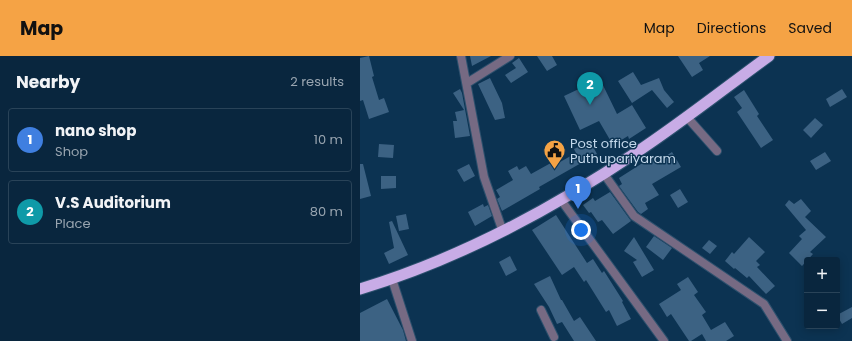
<!DOCTYPE html>
<html lang="en">
<head>
<meta charset="utf-8">
<style>
  body { margin:0; font-family:Poppins,sans-serif; background:#173249; color:#f1f3f6 }
  .controls { position:absolute; right:12px; bottom:12px; display:grid; overflow:hidden; border-radius:4px; box-shadow:0 2px 10px #0003 }
  .controls button { width:36px; height:36px; display:grid; place-items:center; padding:0; border:0; border-bottom:1px solid #294358; background:#09263e; color:#f1f3f6; font:20px sans-serif }
  .you { position:absolute; left:221px; top:174px; width:14px; height:14px; margin:-10px; border:3px solid #fff; border-radius:50%; background:#1a73e8; box-shadow:0 0 0 6px #1a73e833 }
  .badge { display:grid; place-items:center; width:26px; height:26px; border-radius:50%; background:#f5a345; color:#fff; font-size:13px; font-weight:700 }
  .pin { position:absolute; translate:-50% -33px; filter:drop-shadow(0 1px 2px #0008) }
  .pin::after { content:''; position:absolute; top:21px; width:14px; height:12px; background:inherit; clip-path:polygon(0 0,100% 0,50% 100%) }
  .list { margin:0; padding:0; list-style:none }
  h2 { display:flex; justify-content:space-between; align-items:center; height:52px; margin:0; padding:0 16px; font-size:17px }
  h2 small { font-size:13px; font-weight:400; color:#99a5b0 }
  .list li { display:grid; grid-template-columns:26px 1fr auto; gap:12px; align-items:center; box-sizing:border-box; height:64px; margin:0 8px 8px; padding:0 8px; border:1px solid #294358; border-radius:4px }
  .list b { display:block; font-size:15px; white-space:nowrap }
  .list p { margin:0; font-size:13px; white-space:nowrap; color:#99a5b0 }
  .list em { font-size:13px; font-style:normal; color:#99a5b0 }
  .map { position:relative; flex:none; width:492px; height:285px; overflow:hidden }
  header { display:flex; align-items:center; gap:24px; box-sizing:border-box; height:56px; padding:0 20px; background:#f5a345; color:#111 }
  header strong { font-size:19px }
  nav { display:flex; gap:22px; margin-inline-start:auto; font-size:14px }
  main { display:flex }
  aside { flex:1; background:#09263e }
  .map>svg:first-child { display:block }
  .building { fill:#3c6283 }
  .lines { fill:none; stroke-linecap:round; stroke-linejoin:round }
  .minor-casing { stroke:#2d516e; stroke-width:10 }
  .tertiary-casing { stroke:#2d516e; stroke-width:10 }
  .trunk-casing { stroke:#2d516e; stroke-width:13 }
  .minor { stroke:#766a83; stroke-width:8 }
  .tertiary { stroke:#766a83; stroke-width:8 }
  .trunk { stroke:#c8ace6; stroke-width:11 }
  .labels { text-anchor:middle; dominant-baseline:central; stroke-width:3; stroke-linejoin:round; paint-order:stroke }
  .poi-label { font-size:13px; fill:#c3d8eb; stroke:#0c3352; text-anchor:start }
</style>
</head>
<body>
<header>
<strong>Map</strong>
<nav><a>Map</a><a>Directions</a><a>Saved</a></nav>
</header>
<main>
<aside>
<h2>Nearby<small>2 results</small></h2>
<ul class="list">
<li><span class="badge" style="background:#3f7fe0">1</span><div><b>nano shop</b><p>Shop</p></div><em>10 m</em></li>
<li><span class="badge" style="background:#0f9aa8">2</span><div><b>V.S Auditorium</b><p>Place</p></div><em>80 m</em></li>
</ul>
</aside>
<div class="map">
<svg width="492" height="285" viewBox="0 0 492 285">
  <rect width="100%" height="100%" fill="#0c3352"/>
  <path class="building" d="M 9,0 L 14,20 L 12,21 L 19,44 L 24,42 L 29,56 L 9,63 L 3,44 L 0,45 L 0,2 Z
    M 110,0 L 131,0 L 112,10 Z
    M 177,0 L 192,0 L 197,9 L 187,15 Z
    M 318,0 L 350,0 L 339,7 L 343,14 L 332,21 Z
    M 159,2 L 168,16 L 151,27 L 145,19 L 156,12 L 152,7 Z
    M 273,16 L 281,29 L 299,22 L 304,34 L 314,46 L 307,52 L 292,34 L 272,47 L 258,25 Z
    M 130,22 L 142,47 L 145,62 L 135,64 L 118,28 Z
    M 240,23 L 257,58 L 272,49 L 286,72 L 269,83 L 268,80 L 253,89 L 239,65 L 220,74 L 204,40 Z
    M 100,33 L 102,37 L 110,80 L 95,82 L 93,65 L 97,65 L 95,56 L 104,54 L 93,37 Z
    M 482,33 L 487,41 L 470,51 L 466,43 Z
    M 384,34 L 399,58 L 397,60 L 413,84 L 401,92 L 377,56 L 382,52 L 374,41 Z
    M 455,62 L 463,69 L 451,82 L 443,74 Z
    M 230,85 L 237,98 L 179,131 L 180,133 L 142,155 L 137,143 L 140,141 L 136,134 L 153,124 L 148,115 L 157,110 L 159,114 L 166,110 L 171,118 L 198,103 L 200,106 L 216,97 L 214,93 Z
    M 19,88 L 34,89 L 33,102 L 18,101 Z
    M 312,96 L 321,111 L 292,128 L 299,139 L 285,147 L 288,153 L 281,158 L 278,156 L 259,130 L 262,128 L 259,122 L 292,101 L 295,107 Z
    M 465,96 L 471,105 L 456,114 L 450,105 Z
    M 0,108 L 3,108 L 11,140 L 0,143 Z
    M 109,108 L 115,120 L 104,126 L 97,114 Z
    M 21,120 L 36,120 L 36,132 L 21,133 Z
    M 320,133 L 328,146 L 318,152 L 310,139 Z
    M 250,136 L 271,165 L 253,178 L 242,164 L 238,166 L 231,156 L 229,157 L 223,149 L 233,142 L 235,145 Z
    M 441,143 L 451,155 L 445,161 L 466,181 L 450,196 L 453,198 L 442,210 L 429,197 L 442,183 L 439,180 L 446,174 L 425,149 L 429,144 L 434,148 Z
    M 123,148 L 124,151 L 128,149 L 132,160 L 115,170 L 108,156 Z
    M 46,158 L 49,173 L 39,175 L 36,160 Z
    M 196,159 L 227,207 L 233,203 L 242,217 L 244,215 L 263,245 L 262,246 L 271,263 L 257,270 L 249,254 L 246,256 L 226,224 L 224,226 L 214,211 L 202,219 L 172,174 Z
    M 32,165 L 48,199 L 29,208 L 24,197 L 34,192 L 29,166 Z
    M 294,180 L 312,192 L 303,204 L 286,191 Z
    M 274,181 L 294,214 L 282,221 L 273,206 L 277,204 L 264,195 Z
    M 389,181 L 405,196 L 396,205 L 400,209 L 397,211 L 415,230 L 406,238 L 389,220 L 387,222 L 375,212 L 374,213 L 365,205 L 372,196 L 374,198 Z
    M 349,184 L 357,190 L 350,198 L 342,192 Z
    M 150,200 L 157,214 L 146,220 L 139,206 Z
    M 190,220 L 201,244 L 202,244 L 214,265 L 220,261 L 236,285 L 214,285 L 202,266 L 197,268 L 189,251 L 174,228 Z
    M 328,221 L 338,236 L 334,239 L 346,256 L 342,259 L 351,274 L 365,266 L 374,280 L 366,285 L 346,285 L 342,278 L 331,285 L 329,285 L 311,258 L 307,261 L 299,248 L 321,234 L 317,228 Z
    M 27,243 L 43,274 L 46,285 L 0,285 L 0,257 Z
    M 492,251 L 492,262 L 482,268 L 477,259 Z"/>
  <g class="lines">
    <defs>
      <path id="minor" d="M 101,0 L 124,121 L 143,176
        M 107,27 L 150,0
        M 326,60 L 357,95
        M 244,118 L 274,160 L 404,248 L 427,285
        M 32,223 L 52,285
        M 181,254 L 194,281"/>
      <path id="tertiary" d="M 201,144 L 304,285"/>
      <path id="trunk" d="M 0,233 C 99,203 191,154 277,96 C 322,66 365,32 409,0"/>
    </defs>
    <use href="#minor" class="minor-casing"/>
    <use href="#tertiary" class="tertiary-casing"/>
    <use href="#trunk" class="trunk-casing"/>
    <use href="#minor" class="minor"/>
    <use href="#tertiary" class="tertiary"/>
    <use href="#trunk" class="trunk"/>
  </g>
  <defs>
    <symbol id="civic-pin" viewBox="-11 -11 22 30"><path d="M0 17L-7.5 6A9.5 9.5 0 1 1 7.5 6Z" fill="#f5a345" stroke="#0c3352"/><path d="M-.6-6.5H3V-4.5H.6V-3L4-1V1h2V6H-6V1h2V-1L-.6-3ZM-1.2 2.5V6h2.4V2.5Z" fill="#111"/></symbol>
  </defs>
  <g fill-rule="evenodd">
    <use href="#civic-pin" x="182" y="82" width="25" height="34"/>
  </g>
  <g class="labels">
    <g class="poi-label">
      <text x="210" y="87">Post office<tspan x="210" dy="15">Puthupariyaram</tspan></text>
    </g>
  </g>
</svg>
<div class="controls">
<button>+</button>
<button>−</button>
</div>
<div class="you"></div>
<div class="pin badge" style="left:218px;top:153px;background:#3f7fe0">1</div>
<div class="pin badge" style="left:230px;top:49px;background:#0f9aa8">2</div>
</div>
</main>
</body>
</html>
